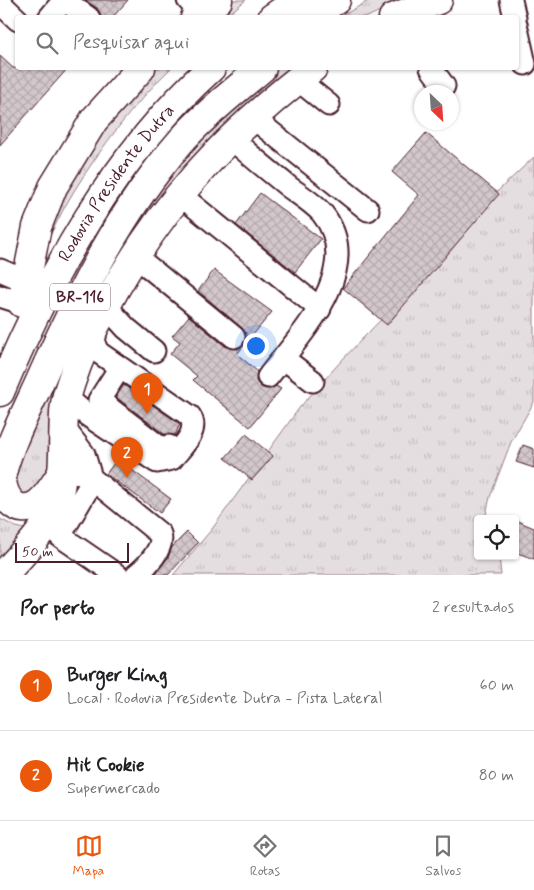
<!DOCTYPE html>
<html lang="pt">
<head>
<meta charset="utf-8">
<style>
  body { margin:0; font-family:Mynerve,sans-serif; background:#f6f6f6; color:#202124 }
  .controls { position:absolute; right:15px; bottom:15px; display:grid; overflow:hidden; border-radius:5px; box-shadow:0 1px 4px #0004 }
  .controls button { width:45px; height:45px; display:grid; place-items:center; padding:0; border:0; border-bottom:1px solid #e0e0e0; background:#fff; color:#202124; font:25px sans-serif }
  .compass { position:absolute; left:414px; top:85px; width:45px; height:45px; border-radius:50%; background:#fff; box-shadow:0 1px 4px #0004; rotate:155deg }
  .scale { position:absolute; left:15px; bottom:12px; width:114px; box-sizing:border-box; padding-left:5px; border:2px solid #4a1f2b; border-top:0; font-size:14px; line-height:18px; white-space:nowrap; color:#4a1f2b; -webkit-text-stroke:4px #fff; paint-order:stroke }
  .you { position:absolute; left:255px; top:345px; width:18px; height:18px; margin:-12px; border:4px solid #fff; border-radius:50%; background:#1a73e8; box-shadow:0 0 0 8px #1a73e833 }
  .badge { display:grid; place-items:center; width:32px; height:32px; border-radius:50%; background:#ea580c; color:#fff; font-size:16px; font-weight:700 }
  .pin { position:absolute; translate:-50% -41px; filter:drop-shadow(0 1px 2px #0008) }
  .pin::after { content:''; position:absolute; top:26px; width:18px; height:15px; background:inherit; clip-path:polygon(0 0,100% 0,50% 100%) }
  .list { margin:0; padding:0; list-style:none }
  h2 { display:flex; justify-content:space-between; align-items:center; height:65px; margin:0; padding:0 20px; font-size:21px }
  h2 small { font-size:16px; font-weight:400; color:#757577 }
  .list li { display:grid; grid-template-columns:32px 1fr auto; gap:15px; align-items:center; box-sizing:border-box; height:90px; padding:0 20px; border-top:1px solid #e0e0e0 }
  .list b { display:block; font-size:19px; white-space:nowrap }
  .list p { margin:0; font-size:16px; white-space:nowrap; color:#757577 }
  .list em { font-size:16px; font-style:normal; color:#757577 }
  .icon { flex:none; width:28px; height:28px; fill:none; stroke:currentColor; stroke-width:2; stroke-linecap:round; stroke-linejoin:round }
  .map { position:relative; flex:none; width:534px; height:575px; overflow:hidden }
  .search { position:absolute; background:#fff; box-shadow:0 1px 4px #0004; left:15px; right:15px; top:15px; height:55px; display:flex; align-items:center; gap:12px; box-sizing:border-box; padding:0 18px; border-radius:5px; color:#757577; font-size:19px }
  .sheet { height:245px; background:#fff }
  nav { display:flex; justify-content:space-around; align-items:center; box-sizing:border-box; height:70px; border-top:1px solid #e0e0e0; background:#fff; font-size:14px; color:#757577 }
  nav a { display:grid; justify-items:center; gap:2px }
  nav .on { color:#ea580c }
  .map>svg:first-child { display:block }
  .grass { fill:url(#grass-tufts); stroke:#987e86 }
  .building { fill:url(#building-cross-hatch); stroke:#4a1f2b }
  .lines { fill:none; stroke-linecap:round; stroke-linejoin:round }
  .minor-casing { stroke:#4a1f2b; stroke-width:25 }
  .major-casing { stroke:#4a1f2b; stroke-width:31 }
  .highway-casing { stroke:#4a1f2b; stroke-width:31 }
  .minor { stroke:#fff; stroke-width:21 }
  .major { stroke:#fff; stroke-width:28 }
  .highway { stroke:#fff; stroke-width:28 }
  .labels { text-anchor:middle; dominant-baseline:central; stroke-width:4; stroke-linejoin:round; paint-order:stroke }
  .shield { fill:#fff; stroke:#80626b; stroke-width:1 }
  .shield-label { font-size:16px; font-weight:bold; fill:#4a1f2b }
  .street-label { font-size:18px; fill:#4a1f2b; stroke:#fff }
</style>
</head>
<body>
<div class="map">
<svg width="534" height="575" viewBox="0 0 534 575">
  <defs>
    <pattern id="grass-tufts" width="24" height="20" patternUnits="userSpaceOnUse" patternTransform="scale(1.25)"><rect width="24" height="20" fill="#e5dee0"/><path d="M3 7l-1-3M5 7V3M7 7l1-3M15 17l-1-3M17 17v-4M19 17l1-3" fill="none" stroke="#c6bec0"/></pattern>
    <pattern id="building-cross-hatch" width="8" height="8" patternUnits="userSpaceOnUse" patternTransform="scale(1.25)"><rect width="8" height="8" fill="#d2c7cb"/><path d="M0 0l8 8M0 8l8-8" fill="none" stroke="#b6aaae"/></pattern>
  </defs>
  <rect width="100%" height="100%" fill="#fff"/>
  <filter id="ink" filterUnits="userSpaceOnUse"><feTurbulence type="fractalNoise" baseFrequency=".02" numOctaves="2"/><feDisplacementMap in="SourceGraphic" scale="10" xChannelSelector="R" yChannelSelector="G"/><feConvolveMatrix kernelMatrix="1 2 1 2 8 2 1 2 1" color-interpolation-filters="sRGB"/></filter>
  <g filter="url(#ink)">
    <path class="grass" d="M 230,0 L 246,0 L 225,17 L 207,18 Z
      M 370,0 L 404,0 L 367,17 L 338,18 Z
      M 153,68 L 171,68 C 134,104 102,146 74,191 C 62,210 53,231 42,251 L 61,182 Z
      M 270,68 L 295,68 L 134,238 L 51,476 L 26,495 C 16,491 15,482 12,472 L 64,357 L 142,201 Z
      M 534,157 L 534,402 L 511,442 L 490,497 L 485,519 L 478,519 L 478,556 L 499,556 L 501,575 L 173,575 L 212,529 L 300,407 L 342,360 L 417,282 L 452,234 Z
      M 0,519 L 16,527 L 26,529 L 0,562 Z"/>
    <path class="building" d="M 85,0 L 128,0 L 112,18 L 101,18 L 97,8 Z
      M 0,56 L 13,68 L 68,68 L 0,145 Z
      M 426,133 L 499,194 L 387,325 L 343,288 L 419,195 L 392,172 Z
      M 260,193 L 321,239 L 295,272 L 236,225 Z
      M 214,270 L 272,312 L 237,354 L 257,371 L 256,381 L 260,386 L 267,389 L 276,386 L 281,389 L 250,427 L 193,380 L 197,376 L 170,354 L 180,342 L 172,336 L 189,316 L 226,347 L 238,349 L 244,345 L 246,333 L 242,328 L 198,291 Z
      M 124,385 L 180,424 L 175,435 L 164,434 L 116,397 Z
      M 246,434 L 273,456 L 252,480 L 225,458 Z
      M 523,445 L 534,449 L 534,468 L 516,462 Z
      M 117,459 L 171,499 L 160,513 L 106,474 Z
      M 515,520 L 534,528 L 534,559 L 515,552 Z
      M 187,532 L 198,543 L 168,575 L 154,575 L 168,558 L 172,547 Z"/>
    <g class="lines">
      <defs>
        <path id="minor" d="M 64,0 L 89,18
          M 188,0 L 201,13
          M 511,0 L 515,18
          M 0,3 L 18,20
          M 49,18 L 64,0
          M 516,24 L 525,64
          M 431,68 L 444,86
          M 297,79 L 329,105
          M 252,117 L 368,210
          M 231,138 C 249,155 269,171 289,187 C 300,195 313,203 322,213 C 367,268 300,335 268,377
          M 179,194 L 320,309
          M 134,255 L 234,337
          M 0,270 L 28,282
          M 0,296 L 22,303
          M 106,306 L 126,328 L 154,351
          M 283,358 L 313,381
          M 119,369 L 99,400 L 161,448 L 169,446
          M 66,397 L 87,415 L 157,462 L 172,459 C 181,447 200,432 190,416 L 98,352 L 94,344 L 97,324
          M 64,428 L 84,454 L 91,478
          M 62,473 L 75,472 L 91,478 L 160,534 C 165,548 146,567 136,575
          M 60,536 L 117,575
          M 60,536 L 93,480"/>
        <path id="major" d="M 195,18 L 218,0
          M 393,18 L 438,0
          M 22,303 L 37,227 L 53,187 L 94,120 L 141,68
          M 3,575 C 22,554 42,535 54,509 C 66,480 62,446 64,415 C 64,399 71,383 76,368 C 84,346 95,326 106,306 C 159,207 224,136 313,68"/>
        <g id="highway">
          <path d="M 272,18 L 298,0"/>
          <path d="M 307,18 L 336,0"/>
          <path id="s1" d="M 0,392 C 50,273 115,155 211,68"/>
          <path d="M 62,473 C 55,483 49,495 39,503 C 17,519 0,496 2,473 C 11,438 30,405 44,372 C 81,290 122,209 181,141 C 205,114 235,91 262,68"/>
        </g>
      </defs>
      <use href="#minor" class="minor-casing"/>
      <use href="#major" class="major-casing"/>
      <use href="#highway" class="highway-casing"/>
      <use href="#minor" class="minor"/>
      <use href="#major" class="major"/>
      <use href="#highway" class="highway"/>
    </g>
  </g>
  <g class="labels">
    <rect class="shield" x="50" y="283.5" width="60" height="27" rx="4"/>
    <g class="shield-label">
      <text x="80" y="297">BR-116</text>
    </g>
    <g class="street-label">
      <text stroke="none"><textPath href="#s1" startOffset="240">Rodovia Presidente Dutra</textPath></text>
    </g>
  </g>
</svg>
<div class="controls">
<button><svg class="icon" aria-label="locate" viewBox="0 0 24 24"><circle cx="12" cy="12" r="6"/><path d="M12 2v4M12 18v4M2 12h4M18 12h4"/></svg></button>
</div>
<svg class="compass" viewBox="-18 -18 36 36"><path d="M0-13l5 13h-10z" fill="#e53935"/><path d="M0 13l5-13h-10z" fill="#757577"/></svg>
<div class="scale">50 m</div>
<div class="you"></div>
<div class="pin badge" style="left:147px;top:414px">1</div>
<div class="pin badge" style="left:127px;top:478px">2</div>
<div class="search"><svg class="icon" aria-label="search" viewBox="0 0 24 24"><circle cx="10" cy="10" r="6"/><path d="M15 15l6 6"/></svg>Pesquisar aqui</div>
</div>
<section class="sheet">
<h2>Por perto<small>2 resultados</small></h2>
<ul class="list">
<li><span class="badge">1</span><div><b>Burger King</b><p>Local · Rodovia Presidente Dutra - Pista Lateral</p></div><em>60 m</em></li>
<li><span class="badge">2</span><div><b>Hit Cookie</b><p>Supermercado</p></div><em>80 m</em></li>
</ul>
</section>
<nav>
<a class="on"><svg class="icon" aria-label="map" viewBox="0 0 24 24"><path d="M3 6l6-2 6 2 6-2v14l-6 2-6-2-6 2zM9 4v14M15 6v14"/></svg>Mapa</a>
<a><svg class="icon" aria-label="directions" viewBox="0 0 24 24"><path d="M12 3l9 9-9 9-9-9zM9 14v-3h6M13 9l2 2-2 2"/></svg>Rotas</a>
<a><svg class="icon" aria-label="saved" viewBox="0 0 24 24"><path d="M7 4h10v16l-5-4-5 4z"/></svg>Salvos</a>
</nav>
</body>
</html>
